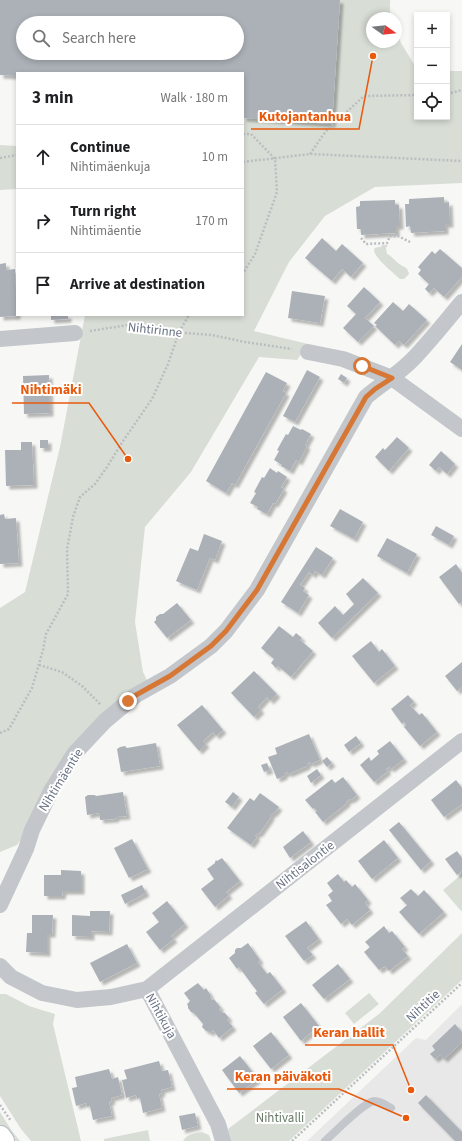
<!DOCTYPE html>
<html lang="en">
<head>
<meta charset="utf-8">
<style>
  body { margin:0; font-family:"Source Sans 3",sans-serif; background:#f6f6f6; color:#202124 }
  .controls { position:absolute; right:12px; top:12px; display:grid; overflow:hidden; border-radius:0px; box-shadow:0 2px 6px #0003 }
  .controls button { width:36px; height:36px; display:grid; place-items:center; padding:0; border:0; border-bottom:1px solid #e0e0e0; background:#fff; color:#202124; font:20px sans-serif }
  .compass { position:absolute; left:366px; top:12px; width:36px; height:36px; border-radius:50%; background:#fff; box-shadow:0 2px 6px #0003; rotate:105deg }
  .stop { position:absolute; width:12px; height:12px; margin:-9px; border:3px solid #d77736; border-radius:50%; background:#fff }
  .stop.end { background:#d77736; border-color:#fff; box-shadow:0 1px 4px #0008 }
  .list { margin:0; padding:0; list-style:none }
  h2 { display:flex; justify-content:space-between; align-items:center; height:52px; margin:0; padding:0 16px; font-size:17px }
  h2 small { font-size:13px; font-weight:400; color:#757577 }
  .list li { display:grid; grid-template-columns:26px 1fr auto; gap:12px; align-items:center; box-sizing:border-box; height:64px; padding:0 16px; border-top:1px solid #e0e0e0 }
  .list b { display:block; font-size:15px; white-space:nowrap }
  .list p { margin:0; font-size:13px; white-space:nowrap; color:#757577 }
  .list em { font-size:13px; font-style:normal; color:#757577 }
  .icon { flex:none; width:22px; height:22px; fill:none; stroke:currentColor; stroke-width:2; stroke-linecap:round; stroke-linejoin:round }
  .map { position:relative; flex:none; width:462px; height:1141px; overflow:hidden }
  .search { position:absolute; background:#fff; box-shadow:0 2px 6px #0003; left:16px; top:16px; width:228px; height:44px; display:flex; align-items:center; gap:10px; box-sizing:border-box; padding:0 14px; border-radius:22px; color:#757577; font-size:15px }
  .panel { position:absolute; background:#fff; box-shadow:0 2px 6px #0003; left:16px; top:72px; width:228px; height:244px; border-radius:0px }
  .map>svg:first-child { display:block }
  .built { fill:#e8e8e8 }
  .green { fill:#d8ded6 }
  .building { fill:#acb1b8; fill-rule:evenodd; filter:url(#shadow) }
  .lines { fill:none; stroke-linecap:round; stroke-linejoin:round }
  .secondary-casing { stroke:#b6b9be; stroke-width:24 }
  .path { stroke:#bbbdc0; stroke-width:2.5; stroke-dasharray:2 2; stroke-linecap:butt }
  .lane { stroke:#c3c6ca; stroke-width:8 }
  .street { stroke:#c3c6ca; stroke-width:16 }
  .secondary { stroke:#fff; stroke-width:22 }
  .route { stroke:#d77736; stroke-width:5 }
  .labels { text-anchor:middle; dominant-baseline:central; stroke-width:4; stroke-linejoin:round; paint-order:stroke }
  .street-label { font-size:13px; fill:#697384; stroke:#fff }
  .park-label { font-size:13px; fill:#687b67; stroke:#fff }
  .leader { fill:none; stroke:#e8590c; stroke-width:1.5 }
  .callout-dot { fill:#e8590c; stroke:#fff; stroke-width:1.5 }
  .callout-label { font-size:14px; text-anchor:middle; font-weight:bold; fill:#e8590c; stroke:#fff; stroke-width:4; stroke-linejoin:round; paint-order:stroke }
</style>
</head>
<body>
<div class="map">
<svg width="462" height="1141" viewBox="0 0 462 1141">
  <defs>
    <filter id="shadow"><feDropShadow dx="3.5" dy="3.5" stdDeviation="1" flood-color="#0004"/></filter>
  </defs>
  <rect width="100%" height="100%" fill="#f7f8f5"/>
  <path class="built" d="M 462,1004 L 462,1141 L 307,1141 L 416,1038 L 426,1040 Z"/>
  <path class="green" d="M 340,0 L 390,0 L 390,11 L 392,18 L 372,18 L 372,42 L 396,42 L 396,29 L 401,43 L 417,69 L 417,117 L 447,117 L 447,71 L 462,71 L 462,183 L 375,187 L 325,216 L 289,262 L 254,331 L 308,344 L 297,360 L 259,357 L 191,472 L 145,527 L 135,622 L 143,672 L 148,682 L 122,701 L 26,832 L 17,845 L 0,852 L 0,608 L 25,592 L 60,447 L 85,315 L 243,315 L 243,118 L 332,123 Z
    M 0,145 L 17,146 L 17,189 L 0,190 Z
    M 382,245 L 388,245 L 386,248 L 387,254 C 392,256 394,260 398,263 C 402,267 408,266 409,274 L 404,279 L 400,279 C 395,274 369,254 375,248 C 376,247 380,247 381,247 Z
    M 462,874 L 462,910 L 461,911 L 443,890 Z
    M 462,933 L 462,980 L 289,1141 L 231,1141 L 228,1129 L 379,1014 Z
    M 369,993 L 379,1004 L 354,1024 L 345,1013 Z
    M 0,994 L 6,994 L 29,1006 L 55,1014 L 53,1024 L 81,1141 L 31,1141 L 21,1129 L 0,1096 Z
    M 0,1112 L 12,1131 L 20,1141 L 12,1141 L 0,1124 Z
    M 148,1130 L 150,1141 L 104,1141 L 104,1139 Z
    M 202,1132 L 209,1135 L 211,1141 L 183,1141 C 187,1134 195,1133 202,1132 Z"/>
  <path class="building" d="M 0,0 L 340,0 L 332,124 L 243,118 L 243,73 L 17,73 L 17,76 L 0,75 ZM 23,23 L 237,23 L 237,53 L 23,53 Z
    M 444,197 L 444,203 L 449,202 L 450,224 L 445,224 L 445,231 L 411,233 L 410,226 L 406,227 L 405,204 L 409,204 L 409,199 Z
    M 395,200 L 395,205 L 399,205 L 400,226 L 396,226 L 396,233 L 361,235 L 361,229 L 357,229 L 356,207 L 360,206 L 360,201 Z
    M 322,238 L 336,251 L 342,244 L 363,263 L 351,277 L 342,269 L 332,281 L 305,258 Z
    M 440,249 L 462,268 L 462,277 L 444,297 L 434,288 L 429,293 L 425,289 L 429,284 L 418,274 L 421,270 L 418,267 L 432,251 L 435,254 Z
    M 6,263 L 6,270 L 15,269 L 17,316 L 0,317 L 0,264 Z
    M 364,287 L 380,302 L 365,318 L 374,326 L 358,342 L 343,328 L 356,314 L 347,306 Z
    M 292,291 L 325,296 L 320,323 L 288,318 Z
    M 393,302 L 403,311 L 409,304 L 427,320 L 404,345 L 399,341 L 395,345 L 375,326 L 377,325 L 374,323 Z
    M 51,315 L 68,315 L 68,319 L 51,320 Z
    M 462,344 L 462,370 L 450,362 Z
    M 307,370 L 320,377 L 295,422 L 283,416 Z
    M 266,372 L 287,383 L 283,391 L 286,393 L 235,485 L 232,483 L 226,493 L 206,481 Z
    M 341,374 L 347,378 L 344,383 L 338,379 Z
    M 49,375 L 50,413 L 24,414 L 23,376 Z
    M 293,426 L 301,430 L 302,429 L 311,434 L 305,445 L 307,446 L 299,462 L 296,460 L 290,471 L 281,466 L 282,465 L 274,460 L 279,451 L 277,450 L 286,434 L 288,435 Z
    M 397,437 L 409,448 L 389,471 L 375,457 L 383,448 L 385,450 Z
    M 40,440 L 48,440 L 48,448 L 40,448 Z
    M 21,442 L 32,442 L 34,485 L 6,486 L 5,450 L 21,450 Z
    M 441,451 L 455,464 L 447,474 L 439,467 L 436,471 L 429,465 Z
    M 270,468 L 277,473 L 278,471 L 287,477 L 281,487 L 284,489 L 275,504 L 273,503 L 267,514 L 257,509 L 258,507 L 250,503 L 256,493 L 254,492 L 262,477 L 264,478 Z
    M 340,509 L 363,522 L 354,539 L 330,526 Z
    M 4,514 L 5,519 L 16,518 L 19,563 L 0,564 L 0,515 Z
    M 436,526 L 454,536 L 449,545 L 431,535 Z
    M 204,534 L 222,541 L 215,560 L 210,558 L 197,590 L 176,581 L 190,548 L 198,551 Z
    M 387,538 L 417,554 L 407,573 L 377,556 Z
    M 316,547 L 333,558 L 322,575 L 315,571 L 313,575 L 309,572 L 300,585 L 305,588 L 303,591 L 309,595 L 298,613 L 281,602 Z
    M 456,564 L 462,573 L 462,602 L 459,604 L 439,577 Z
    M 363,578 L 378,593 L 332,638 L 318,623 L 335,606 L 343,615 L 354,604 L 346,594 Z
    M 177,603 L 191,620 L 167,638 L 154,622 L 156,620 L 156,617 L 160,614 L 163,614 Z
    M 279,626 L 293,637 L 296,633 L 302,638 L 300,640 L 313,651 L 291,677 L 278,666 L 276,668 L 271,663 L 274,659 L 261,648 Z
    M 371,641 L 379,652 L 382,649 L 395,666 L 374,683 L 352,656 Z
    M 462,662 L 462,687 L 457,691 L 445,676 Z
    M 254,671 L 277,694 L 270,701 L 267,697 L 258,707 L 261,710 L 254,717 L 231,693 Z
    M 408,695 L 414,702 L 410,705 L 419,715 L 422,713 L 437,732 L 420,746 L 404,727 L 406,725 L 404,722 L 402,724 L 391,709 Z
    M 202,705 L 223,730 L 216,736 L 213,732 L 203,741 L 206,744 L 199,751 L 177,725 Z
    M 309,734 L 320,760 L 311,764 L 310,762 L 307,764 L 307,766 L 288,774 L 288,772 L 284,774 L 284,776 L 277,779 L 268,757 L 277,754 L 275,748 Z
    M 356,736 L 361,743 L 349,752 L 344,745 Z
    M 390,741 L 404,759 L 391,769 L 389,767 L 386,769 L 388,771 L 374,782 L 360,765 L 369,757 L 371,761 L 379,754 L 377,751 Z
    M 156,743 L 160,766 L 121,772 L 117,749 L 120,747 L 125,746 L 127,748 Z
    M 327,757 L 332,763 L 327,767 L 322,761 Z
    M 267,763 L 270,770 L 264,772 L 261,765 Z
    M 317,769 L 321,775 L 311,783 L 307,776 Z
    M 343,777 L 357,795 L 351,800 L 350,799 L 346,802 L 347,803 L 323,822 L 315,812 L 317,811 L 314,808 L 313,809 L 305,800 L 332,779 L 335,783 Z
    M 456,780 L 462,788 L 462,804 L 444,817 L 431,800 Z
    M 123,792 L 127,816 L 116,817 L 115,819 L 100,820 L 99,813 L 87,815 L 85,797 L 88,795 L 95,795 L 96,796 Z
    M 233,792 L 239,797 L 232,807 L 225,802 Z
    M 260,793 L 279,807 L 274,813 L 273,813 L 270,816 L 271,817 L 259,834 L 258,833 L 255,836 L 257,837 L 251,845 L 227,828 L 250,798 L 254,801 Z
    M 399,822 L 431,861 L 421,870 L 389,830 Z
    M 303,831 L 311,842 L 290,858 L 283,847 Z
    M 132,839 L 148,869 L 129,878 L 114,848 Z
    M 384,840 L 398,858 L 372,879 L 358,861 Z
    M 457,851 L 462,858 L 462,871 L 457,875 L 445,859 Z
    M 222,858 L 240,881 L 226,892 L 229,895 L 215,907 L 201,889 L 214,879 L 207,869 L 215,863 L 215,862 L 216,860 L 217,861 Z
    M 61,870 L 81,871 L 81,891 L 63,891 L 62,896 L 44,896 L 44,875 L 61,875 Z
    M 338,874 L 344,882 L 346,880 L 352,887 L 355,884 L 368,900 L 365,903 L 370,910 L 352,925 L 347,919 L 341,924 L 326,905 L 332,901 L 328,895 L 333,891 L 327,883 Z
    M 142,885 L 146,893 L 125,904 L 121,895 Z
    M 411,889 L 418,896 L 424,890 L 444,912 L 419,934 L 399,912 L 407,905 L 400,898 Z
    M 167,901 L 185,924 L 171,936 L 174,939 L 160,950 L 146,932 L 159,922 L 152,913 Z
    M 90,911 L 110,911 L 109,932 L 91,931 L 91,937 L 72,936 L 72,915 L 90,916 Z
    M 32,915 L 53,915 L 52,934 L 47,934 L 47,953 L 26,952 L 27,933 L 32,933 Z
    M 306,921 L 319,939 L 307,948 L 313,955 L 304,961 L 285,936 Z
    M 384,926 L 389,933 L 392,931 L 405,947 L 402,949 L 408,956 L 389,971 L 385,966 L 379,970 L 364,952 L 370,947 L 365,942 Z
    M 248,943 L 260,960 L 258,962 L 267,974 L 270,972 L 283,989 L 264,1004 L 255,993 L 257,991 L 253,986 L 239,967 L 237,969 L 229,958 L 235,953 L 235,950 L 237,948 L 241,948 Z
    M 127,944 L 137,963 L 100,982 L 90,963 Z
    M 338,964 L 350,979 L 324,999 L 312,985 Z
    M 198,983 L 204,990 L 206,988 L 210,994 L 210,997 L 212,1000 L 214,999 L 221,1008 L 219,1009 L 221,1012 L 225,1013 L 229,1018 L 227,1020 L 233,1027 L 219,1038 L 213,1030 L 210,1033 L 208,1031 L 206,1031 L 202,1027 L 203,1024 L 194,1013 L 191,1012 L 188,1008 L 188,1006 L 187,1004 L 190,1001 L 184,993 Z
    M 301,1003 L 319,1026 L 301,1041 L 283,1017 Z
    M 455,1024 L 462,1032 L 462,1038 L 460,1040 L 462,1042 L 444,1059 L 440,1055 L 435,1059 L 430,1054 L 435,1050 L 432,1046 Z
    M 271,1032 L 289,1055 L 271,1069 L 253,1046 Z
    M 240,1056 L 258,1079 L 239,1093 L 222,1070 Z
    M 159,1061 L 162,1071 L 168,1070 L 172,1087 L 161,1090 L 162,1093 L 159,1094 L 162,1108 L 143,1113 L 140,1098 L 137,1099 L 136,1095 L 126,1098 L 122,1080 L 127,1079 L 124,1070 Z
    M 109,1069 L 112,1079 L 118,1077 L 122,1095 L 111,1098 L 112,1101 L 109,1102 L 112,1116 L 93,1120 L 90,1106 L 87,1107 L 86,1103 L 76,1106 L 72,1088 L 77,1087 L 75,1077 Z
    M 426,1095 L 462,1132 L 462,1141 L 455,1141 L 418,1103 Z
    M 195,1113 L 198,1126 L 182,1130 L 179,1116 Z"/>
  <g class="lines">
    <defs>
      <path id="secondary" d="M 0,1137 L 3,1141"/>
    </defs>
    <use href="#secondary" class="secondary-casing"/>
    <path class="path" d="M 447,94 L 462,90
      M 243,134 L 251,134 L 275,159 L 277,192 L 255,254 L 243,273
      M 310,154 L 326,131 L 364,96 L 417,95
      M 0,158 L 17,155
      M 243,162 L 310,154 L 462,161
      M 361,238 L 366,244 L 387,243 L 390,236 L 398,236 L 410,242
      M 90,331 L 128,325 L 171,332 L 212,335 L 245,342 L 292,349
      M 39,665 L 62,672 L 82,686 L 101,705
      M 0,733 L 9,729 L 32,688 L 43,650 L 46,634 L 68,594 L 67,549 L 73,517 L 80,497 L 95,484 L 107,467 L 123,441 L 152,399 L 168,364 L 179,332 L 189,315
      M 0,1105 L 11,1121
      M 292,1141 L 462,983"/>
    <path class="lane" d="M 325,1141 C 335,1132 363,1103 374,1101 C 381,1101 386,1105 391,1108"/>
    <path class="street" d="M 0,339 L 75,333
      M 308,352 L 343,359 L 392,378 L 462,429
      M 0,905 L 26,849 L 32,830 L 51,791 L 74,754 L 105,721 L 136,695 L 170,676 L 211,646 L 226,631 L 257,590 L 366,397 C 381,384 399,374 414,358 C 431,340 446,321 462,302
      M 0,966 L 11,977 L 42,993 L 77,1000 L 111,997 L 147,989 L 218,1124 L 223,1141
      M 147,989 L 462,741"/>
    <use href="#secondary" class="secondary"/>
  </g>
  <g class="lines">
    <path class="route" d="M 128,701 L 136,695 L 170,676 L 211,646 L 226,631 L 257,590 L 366,397 L 375,389 L 392,378 L 362,366"/>
  </g>
  <g class="labels">
    <g class="street-label">
      <text transform="translate(155 330) rotate(6)">Nihtirinne</text>
      <text transform="translate(61 780) rotate(-58)">Nihtimäentie</text>
      <text transform="translate(305 865) rotate(-38)">Nihtisalontie</text>
      <text transform="translate(423 1006) rotate(-43)">Nihtitie</text>
      <text transform="translate(161 1016) rotate(61)">Nihtikuja</text>
    </g>
    <g class="park-label">
      <text x="280" y="1118">Nihtivalli</text>
    </g>
  </g>
  <path class="leader" d="M373 56L359 129H251M128 459L89 403H12M411 1090L393 1045H305M406 1118L339 1089H227"/>
  <g class="callout-dot">
    <circle cx="373" cy="56" r="4"/>
    <circle cx="128" cy="459" r="4"/>
    <circle cx="411" cy="1090" r="4"/>
    <circle cx="406" cy="1118" r="4"/>
  </g>
  <g class="callout-label">
    <text x="305" y="121">Kutojantanhua</text>
    <text x="51" y="394">Nihtimäki</text>
    <text x="349" y="1037">Keran hallit</text>
    <text x="283" y="1081">Keran päiväkoti</text>
  </g>
</svg>
<div class="controls">
<button>+</button>
<button>−</button>
<button><svg class="icon" aria-label="locate" viewBox="0 0 24 24"><circle cx="12" cy="12" r="6"/><path d="M12 2v4M12 18v4M2 12h4M18 12h4"/></svg></button>
</div>
<svg class="compass" viewBox="-18 -18 36 36"><path d="M0-13l5 13h-10z" fill="#e53935"/><path d="M0 13l5-13h-10z" fill="#757577"/></svg>
<div class="stop" style="left:362px;top:366px"></div>
<div class="stop end" style="left:128px;top:701px"></div>
<div class="search"><svg class="icon" aria-label="search" viewBox="0 0 24 24"><circle cx="10" cy="10" r="6"/><path d="M15 15l6 6"/></svg>Search here</div>
<section class="panel">
<h2>3 min<small>Walk · 180 m</small></h2>
<ul class="list">
<li><svg class="icon" aria-label="ahead" viewBox="0 0 24 24"><path d="M12 20V5M6 11l6-6 6 6"/></svg><div><b>Continue</b><p>Nihtimäenkuja</p></div><em>10 m</em></li>
<li><svg class="icon" aria-label="right" viewBox="0 0 24 24"><path d="M7 20v-9h11M14 6l5 5-5 5"/></svg><div><b>Turn right</b><p>Nihtimäentie</p></div><em>170 m</em></li>
<li><svg class="icon" aria-label="arrive" viewBox="0 0 24 24"><path d="M6 21V4h12l-3 4 3 4H6"/></svg><div><b>Arrive at destination</b></div></li>
</ul>
</section>
</div>
</body>
</html>
